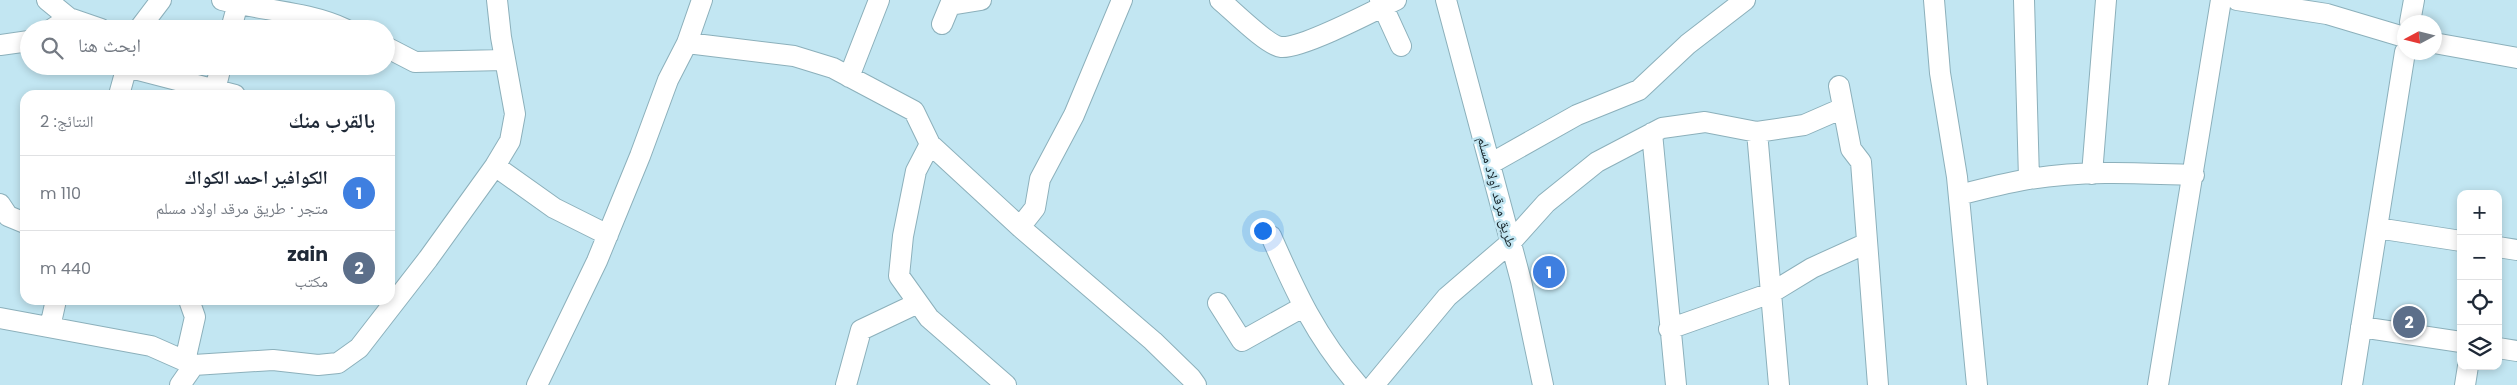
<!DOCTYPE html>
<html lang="ar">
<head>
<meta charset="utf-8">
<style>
  body { margin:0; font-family:Poppins,"Noto Naskh Arabic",sans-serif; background:#f2f2f3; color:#1f2937; direction:rtl }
  .controls { position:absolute; right:15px; bottom:15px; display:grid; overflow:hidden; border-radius:10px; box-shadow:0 2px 8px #0003 }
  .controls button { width:45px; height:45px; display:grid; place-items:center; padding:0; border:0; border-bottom:1px solid #e0e1e3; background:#fff; color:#1f2937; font:25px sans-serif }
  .compass { position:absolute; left:2397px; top:15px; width:45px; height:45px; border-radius:50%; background:#fff; box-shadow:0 2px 8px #0003; rotate:263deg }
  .you { position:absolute; left:1262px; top:230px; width:18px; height:18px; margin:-12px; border:4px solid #fff; border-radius:50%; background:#1a73e8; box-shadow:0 0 0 8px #1a73e833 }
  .badge { display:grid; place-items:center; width:32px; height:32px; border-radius:50%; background:#942e03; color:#fff; font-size:16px; font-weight:700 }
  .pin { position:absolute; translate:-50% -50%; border:2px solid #fff; box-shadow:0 1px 5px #0006 }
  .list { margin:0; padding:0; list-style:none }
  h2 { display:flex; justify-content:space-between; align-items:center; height:65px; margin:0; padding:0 20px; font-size:21px }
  h2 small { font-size:16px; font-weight:400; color:#747a83 }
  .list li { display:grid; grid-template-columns:32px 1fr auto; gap:15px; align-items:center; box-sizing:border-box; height:75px; padding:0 20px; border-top:1px solid #e0e1e3 }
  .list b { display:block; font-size:19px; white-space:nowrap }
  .list p { margin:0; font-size:16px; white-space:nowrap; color:#747a83 }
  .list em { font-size:16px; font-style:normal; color:#747a83 }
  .icon { flex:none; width:28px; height:28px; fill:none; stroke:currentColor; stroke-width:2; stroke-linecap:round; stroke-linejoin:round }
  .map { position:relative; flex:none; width:2517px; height:385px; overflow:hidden; direction:ltr }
  .search { position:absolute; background:#fff; box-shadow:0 2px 8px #0003; left:20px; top:20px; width:375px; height:55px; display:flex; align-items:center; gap:12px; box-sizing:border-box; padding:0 18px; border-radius:28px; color:#747a83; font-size:19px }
  .panel { position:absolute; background:#fff; box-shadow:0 2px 8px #0003; left:20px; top:90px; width:375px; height:215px; border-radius:15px; direction:rtl }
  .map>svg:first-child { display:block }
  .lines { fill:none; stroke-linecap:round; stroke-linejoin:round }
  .minor-casing { stroke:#8cb0bb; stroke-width:22 }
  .minor { stroke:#fff; stroke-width:20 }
  .labels { text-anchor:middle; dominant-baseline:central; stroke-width:5; stroke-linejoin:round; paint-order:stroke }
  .street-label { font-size:14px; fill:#18262b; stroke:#c2e6f2 }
</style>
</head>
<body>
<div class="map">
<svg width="2517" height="385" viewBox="0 0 2517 385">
  <rect width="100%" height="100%" fill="#c2e6f2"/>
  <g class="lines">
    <defs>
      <path id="minor" d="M 47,0 L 69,18 L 101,29
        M 222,0 C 263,11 306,11 345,29
        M 1220,0 C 1232,10 1268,46 1281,47 C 1301,49 1374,11 1396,0
        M 1380,0 L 1401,46
        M 1446,0 L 1521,281 L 1543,385
        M 1934,0 L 1940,73 L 1957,177 L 1977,385
        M 2024,0 L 2029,179
        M 2237,0 L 2327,14 L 2404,37
        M 950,5 L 981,0
        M 2410,22 L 2414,0
        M 942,24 L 952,0
        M 52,29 L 69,18
        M 139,29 L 161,0
        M 231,29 L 238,3
        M 687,43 L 794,56 L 833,68 L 914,111 L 930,144 L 916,171 L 903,236 L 899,276 L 929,318 L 1006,385
        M 2434,43 L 2517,58
        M 0,45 L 29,41
        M 386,47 L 415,62 L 504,60
        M 127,67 L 235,95
        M 849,77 L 879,0
        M 1839,86 L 1851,149 L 1861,162 L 1878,385
        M 215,90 L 221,66
        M 119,95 L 127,66
        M 1757,132 L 1779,385
        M 1652,133 L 1676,385
        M 930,144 L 1020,227 L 1153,341 L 1191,378 L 1196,385
        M 1490,164 L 1577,115 L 1639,90 L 1688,44 L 1745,0
        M 495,166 L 554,208 L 608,235
        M 2092,174 L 2106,0
        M 1959,195 C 1982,189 2006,183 2029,179 C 2084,170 2139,173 2194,175
        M 0,204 L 8,216 L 25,223
        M 1020,227 L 1035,208 L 1040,179 L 1074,115 L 1122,0
        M 2377,228 L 2461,241
        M 1271,236 C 1296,293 1316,337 1358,385
        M 2498,247 L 2517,250
        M 1218,303 L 1242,341 L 1303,307
        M 0,318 L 151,346 L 194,365
        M 50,327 L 56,300
        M 2361,327 L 2461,342
        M 1669,329 L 1771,293 L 1812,268 L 1867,243
        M 2498,348 L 2517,351
        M 185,361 L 195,317 L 189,300
        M 180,385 L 194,365 L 273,360 L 318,365 L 338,363 L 359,348 L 428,259 L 495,166 L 510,141 L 515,114 L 501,37 L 497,0
        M 537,385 L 597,261 L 640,156 L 668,80 L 687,43 L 702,0
        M 846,385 L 861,330 L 918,303
        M 1374,385 L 1447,297 L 1511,242 L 1546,203 L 1597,162 L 1662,128 L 1705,122 L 1757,132 L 1804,125 L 1843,108
        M 2158,385 L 2221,0
        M 2352,385 L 2405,52
        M 2465,385 L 2468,366"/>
    </defs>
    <use href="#minor" class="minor-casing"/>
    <use href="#minor" class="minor"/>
  </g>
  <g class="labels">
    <g class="street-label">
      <text transform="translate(1497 192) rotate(75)">طريق مرقد اولاد مسلم</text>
    </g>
  </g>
</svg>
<div class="controls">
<button>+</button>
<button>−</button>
<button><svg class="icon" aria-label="locate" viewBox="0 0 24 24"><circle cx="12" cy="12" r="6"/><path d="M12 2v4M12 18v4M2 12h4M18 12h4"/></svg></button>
<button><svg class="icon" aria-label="layers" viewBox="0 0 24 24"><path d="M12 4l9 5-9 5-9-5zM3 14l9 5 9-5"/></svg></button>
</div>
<svg class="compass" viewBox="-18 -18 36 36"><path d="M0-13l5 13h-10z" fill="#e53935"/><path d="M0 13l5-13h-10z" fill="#747a83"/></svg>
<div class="you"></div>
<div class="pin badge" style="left:1549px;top:272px;background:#3f7fe0">1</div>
<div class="pin badge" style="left:2409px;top:322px;background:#5c6f8a">2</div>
<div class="search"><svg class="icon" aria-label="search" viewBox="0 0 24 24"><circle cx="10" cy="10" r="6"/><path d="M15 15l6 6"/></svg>ابحث هنا</div>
<section class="panel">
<h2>بالقرب منك<small>النتائج: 2</small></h2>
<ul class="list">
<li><span class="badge" style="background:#3f7fe0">1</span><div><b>الكوافير احمد الكواك</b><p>متجر · طريق مرقد اولاد مسلم</p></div><em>110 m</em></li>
<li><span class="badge" style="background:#5c6f8a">2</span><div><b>zain</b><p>مكتب</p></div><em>440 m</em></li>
</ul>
</section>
</div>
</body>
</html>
